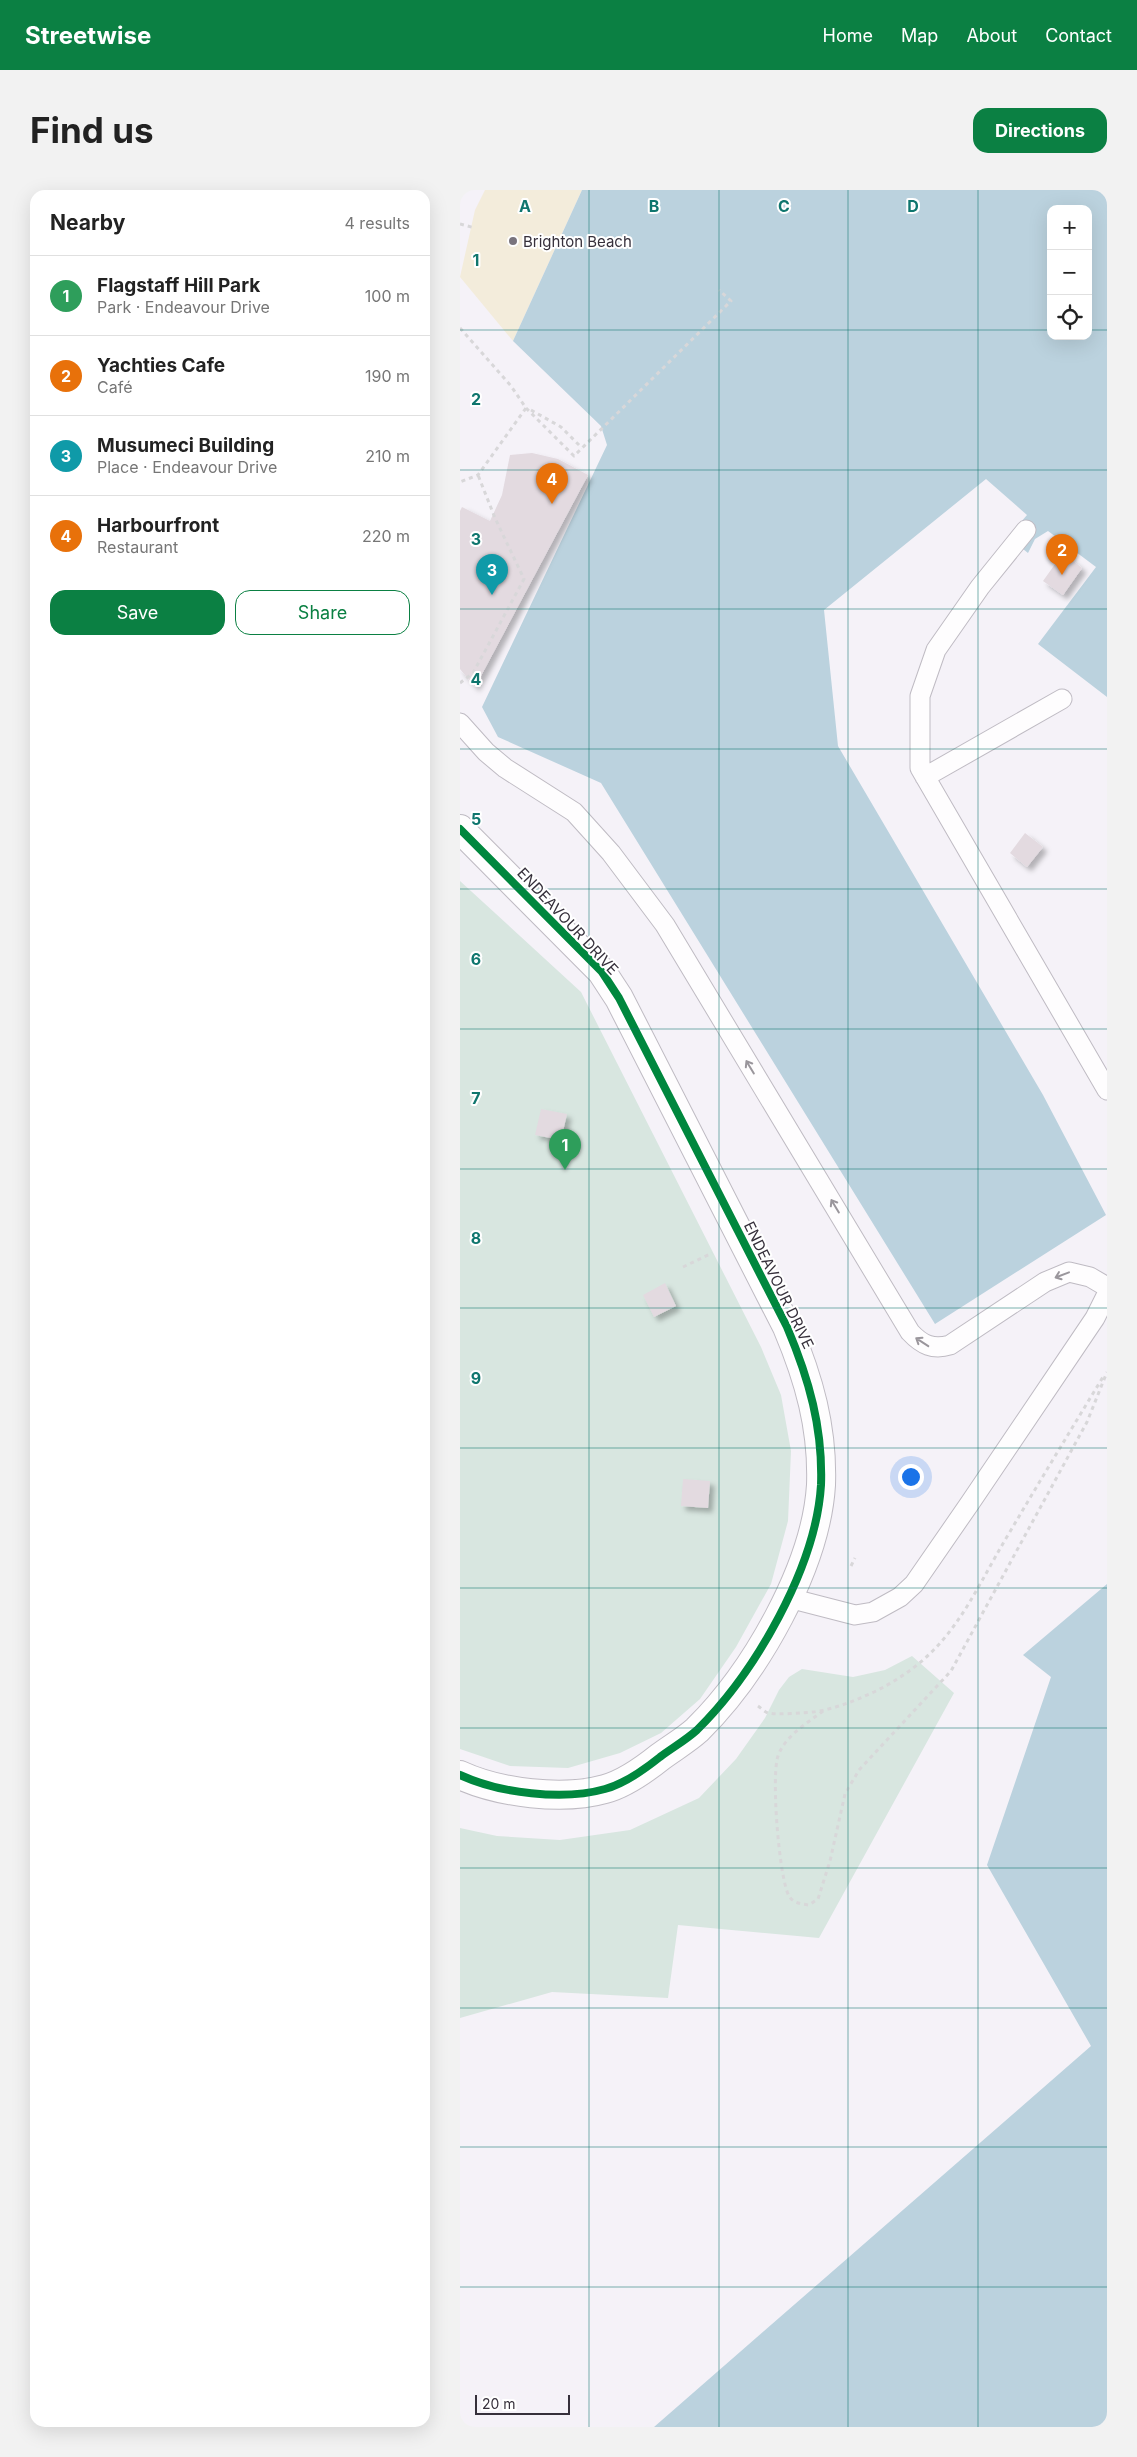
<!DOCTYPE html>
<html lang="en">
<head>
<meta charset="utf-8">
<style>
  body { margin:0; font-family:Inter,sans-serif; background:#f2f2f2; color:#222 }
  .controls { position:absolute; right:15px; top:15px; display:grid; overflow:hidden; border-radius:10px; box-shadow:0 5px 20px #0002 }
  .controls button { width:45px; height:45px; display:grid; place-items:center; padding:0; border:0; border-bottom:1px solid #e0e0e0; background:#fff; color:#222; font:25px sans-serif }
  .scale { position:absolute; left:15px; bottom:12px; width:95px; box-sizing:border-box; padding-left:5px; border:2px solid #36303b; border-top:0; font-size:14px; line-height:18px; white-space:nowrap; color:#36303b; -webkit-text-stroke:4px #fff; paint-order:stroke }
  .you { position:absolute; left:450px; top:1286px; width:18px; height:18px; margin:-12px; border:4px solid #fff; border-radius:50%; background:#1a73e8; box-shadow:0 0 0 8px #1a73e833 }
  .badge { display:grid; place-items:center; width:32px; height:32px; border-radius:50%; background:#0b8043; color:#fff; font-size:16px; font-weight:700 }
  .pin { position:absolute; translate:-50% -41px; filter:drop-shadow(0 1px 2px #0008) }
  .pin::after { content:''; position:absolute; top:26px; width:18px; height:15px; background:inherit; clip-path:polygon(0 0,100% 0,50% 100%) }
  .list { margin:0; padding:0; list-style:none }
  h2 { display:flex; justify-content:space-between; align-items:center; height:65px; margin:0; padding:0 20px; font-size:21px }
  h2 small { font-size:16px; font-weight:400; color:#767676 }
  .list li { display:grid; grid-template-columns:32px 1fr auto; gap:15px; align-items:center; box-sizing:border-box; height:80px; padding:0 20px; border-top:1px solid #e0e0e0 }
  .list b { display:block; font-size:19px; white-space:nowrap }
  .list p { margin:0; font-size:16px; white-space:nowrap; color:#767676 }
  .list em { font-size:16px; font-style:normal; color:#767676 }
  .actions { display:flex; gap:10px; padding:15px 20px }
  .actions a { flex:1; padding:11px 0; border:1px solid #0b8043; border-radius:15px; text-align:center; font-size:18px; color:#0b8043 }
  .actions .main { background:#0b8043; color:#fff }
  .icon { flex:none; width:28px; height:28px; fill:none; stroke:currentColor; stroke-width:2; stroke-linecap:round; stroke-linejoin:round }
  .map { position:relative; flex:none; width:647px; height:2237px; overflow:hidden; border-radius:15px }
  header { display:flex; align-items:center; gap:30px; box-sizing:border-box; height:70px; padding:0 25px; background:#0b8043; color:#fff }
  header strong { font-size:24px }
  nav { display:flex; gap:28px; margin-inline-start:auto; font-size:18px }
  .intro { display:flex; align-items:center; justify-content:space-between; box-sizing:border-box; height:120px; padding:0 30px }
  h1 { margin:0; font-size:35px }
  .button { padding:12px 22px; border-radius:15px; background:#0b8043; color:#fff; font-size:18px; font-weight:700 }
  main { display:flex; gap:30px; padding:0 30px }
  aside { flex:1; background:#fff; border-radius:15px; box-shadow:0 5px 20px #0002 }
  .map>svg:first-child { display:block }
  .green { fill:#d8e6e0 }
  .sand { fill:#f3ecdb }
  .water { fill:#bbd2de; fill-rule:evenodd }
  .building { fill:#e3dae0; filter:url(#shadow) }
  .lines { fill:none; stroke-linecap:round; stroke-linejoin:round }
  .lane-casing { stroke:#bfbbc3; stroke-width:21 }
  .street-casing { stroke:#bfbbc3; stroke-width:30 }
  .path { stroke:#d8d7d9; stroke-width:3; stroke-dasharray:4 4; stroke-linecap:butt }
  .lane { stroke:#fefdfe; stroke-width:19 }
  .street { stroke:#fefdfe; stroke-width:28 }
  .cycleway-casing { stroke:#fff; stroke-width:11 }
  .cycleway { stroke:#00873e; stroke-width:8 }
  .oneway { stroke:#9a969c }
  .grid { fill:none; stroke:#0f766e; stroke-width:1; stroke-opacity:0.55 }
  .poi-dot { fill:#79747d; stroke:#fff; stroke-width:2 }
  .labels { text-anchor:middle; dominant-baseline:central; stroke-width:4; stroke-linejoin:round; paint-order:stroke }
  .poi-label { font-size:15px; fill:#36303b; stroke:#fff; text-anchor:start }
  .street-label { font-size:15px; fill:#36303b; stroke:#fff }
  .grid-label { font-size:16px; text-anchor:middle; font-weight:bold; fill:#0f766e; stroke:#fff; stroke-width:4; stroke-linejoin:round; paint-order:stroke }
</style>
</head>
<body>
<header>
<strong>Streetwise</strong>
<nav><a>Home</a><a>Map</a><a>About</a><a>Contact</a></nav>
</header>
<div class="intro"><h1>Find us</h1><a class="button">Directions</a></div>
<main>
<aside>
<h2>Nearby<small>4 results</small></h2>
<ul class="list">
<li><span class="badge" style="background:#2e9e5b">1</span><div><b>Flagstaff Hill Park</b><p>Park · Endeavour Drive</p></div><em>100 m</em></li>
<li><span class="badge" style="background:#e8710a">2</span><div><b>Yachties Cafe</b><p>Café</p></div><em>190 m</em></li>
<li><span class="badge" style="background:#0f9aa8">3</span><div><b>Musumeci Building</b><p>Place · Endeavour Drive</p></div><em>210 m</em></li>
<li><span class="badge" style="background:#e8710a">4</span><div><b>Harbourfront</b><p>Restaurant</p></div><em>220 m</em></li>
</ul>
<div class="actions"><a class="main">Save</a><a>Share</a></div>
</aside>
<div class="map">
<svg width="647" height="2237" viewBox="0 0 647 2237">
  <defs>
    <filter id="shadow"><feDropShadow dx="4.5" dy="4.5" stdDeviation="2.5" flood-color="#0004"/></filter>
  </defs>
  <rect width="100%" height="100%" fill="#f5f2f8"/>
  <path class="green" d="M 0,691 L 121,802 L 301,1157 L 321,1205 L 331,1261 L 328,1331 L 311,1394 L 276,1457 L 240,1509 L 201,1543 L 160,1563 L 108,1578 L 50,1576 L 0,1559 Z
    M 452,1466 L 494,1503 L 359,1748 L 218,1735 L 208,1808 L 92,1802 L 0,1828 L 0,1638 L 37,1646 L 100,1650 L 170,1640 L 239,1608 L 276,1569 L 305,1528 L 319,1500 L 329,1487 L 342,1479 L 393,1487 L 425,1480 Z"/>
  <path class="sand" d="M 25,0 L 122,0 L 53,151 L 0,87 L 15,20 Z"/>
  <path class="water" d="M 122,0 L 647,0 L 647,507 L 578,454 L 636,377 L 588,341 L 575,349 L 568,363 L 548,347 L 567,325 L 526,289 L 364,420 L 378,556 L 583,905 L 646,1025 L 475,1134 L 141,593 L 38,547 L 22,517 L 147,255 L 141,236 L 53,151 ZM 591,19 L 628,19 L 628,146 L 591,146 Z
    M 647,1394 L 647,2237 L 194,2237 L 631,1856 L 527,1675 L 591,1487 L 563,1465 Z"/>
  <path class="building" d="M 72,263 L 98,269 L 128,285 L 15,497 L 0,479 L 0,321 L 2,317 L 30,331 L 42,305 L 50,265 Z
    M 603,363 L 622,378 L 603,405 L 583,391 Z
    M 565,643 L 583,657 L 567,677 L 550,663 Z
    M 81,919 L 107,924 L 101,950 L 75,945 Z
    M 205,1093 L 216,1116 L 194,1127 L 183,1105 Z
    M 223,1289 L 250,1291 L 248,1318 L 221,1316 Z"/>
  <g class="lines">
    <defs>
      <path id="lane" d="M 566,340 L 520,397 L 476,460 L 460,506 L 460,578 L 647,900
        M 0,533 L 26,562 L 45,578 L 114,622 L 151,663 L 205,735 L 450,1142 C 462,1155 473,1160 490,1155 L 585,1092 L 609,1082 L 630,1087 L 647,1097
        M 465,587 L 602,509
        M 329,1408 L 395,1425 L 413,1422 L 440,1407 L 454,1394 L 510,1313 L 635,1128 L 647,1104"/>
      <path id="street" d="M 0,639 L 142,782 L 159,808 L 327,1137 C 349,1189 363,1238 361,1295 C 356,1377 295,1483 237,1540 C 226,1550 212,1558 200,1567 C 185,1579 164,1594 145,1599 C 103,1611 39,1603 0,1585"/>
    </defs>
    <use href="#lane" class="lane-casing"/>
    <use href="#street" class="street-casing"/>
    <path class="path" d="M 0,34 L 15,38
      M 0,138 L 51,196 L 66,218 L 18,285 L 0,292
      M 66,218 L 114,266 L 271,111 L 259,100
      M 71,220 L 101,237 L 122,258
      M 0,493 L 13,483 L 64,389 L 35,328 L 18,285
      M 223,1077 L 252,1063
      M 391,1376 L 395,1368
      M 298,1516 C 301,1518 305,1522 308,1523 C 317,1525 343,1523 353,1522 C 375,1519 394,1511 414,1502 C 493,1463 508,1411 551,1340 C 581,1289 612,1238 643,1187
      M 363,1521 C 346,1534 325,1546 318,1566 C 311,1586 319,1688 329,1706 C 333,1713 341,1714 349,1715 L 358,1709 L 370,1671 L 385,1604 L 399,1580 L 491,1481 L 627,1232 L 647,1182"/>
    <use href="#lane" class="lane"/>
    <use href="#street" class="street"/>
    <defs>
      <path id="cycleway" d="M 0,639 L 142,782 L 159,808 L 327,1137 C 349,1189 363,1238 361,1295 C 356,1377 295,1483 237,1540 C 226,1550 212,1558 200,1567 C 185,1579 164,1594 145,1599 C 103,1611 39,1603 0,1585"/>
    </defs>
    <use href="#cycleway" class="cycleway-casing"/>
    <use href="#cycleway" class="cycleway"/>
  </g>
  <defs><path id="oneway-shaft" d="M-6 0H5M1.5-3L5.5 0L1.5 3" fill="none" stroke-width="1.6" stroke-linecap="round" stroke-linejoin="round" transform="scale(1.25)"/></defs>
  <g class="oneway">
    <use href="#oneway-shaft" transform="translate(290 877) rotate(-121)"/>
    <use href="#oneway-shaft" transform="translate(375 1016) rotate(-121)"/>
    <use href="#oneway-shaft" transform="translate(602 1085) rotate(159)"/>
    <use href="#oneway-shaft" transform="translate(462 1152) rotate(-147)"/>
  </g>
  <path class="grid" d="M 129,0 L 129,2237M 259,0 L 259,2237M 388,0 L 388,2237M 518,0 L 518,2237M 0,140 L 591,140M 628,140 L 647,140M 0,280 L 647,280M 0,419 L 647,419M 0,559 L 647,559M 0,699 L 647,699M 0,839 L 647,839M 0,979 L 647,979M 0,1118 L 647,1118M 0,1258 L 647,1258M 0,1398 L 647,1398M 0,1538 L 647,1538M 0,1678 L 647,1678M 0,1818 L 647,1818M 0,1957 L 647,1957M 0,2097 L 647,2097"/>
  <circle class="poi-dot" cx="53" cy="51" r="5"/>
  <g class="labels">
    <g class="poi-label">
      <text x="63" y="51">Brighton Beach</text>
    </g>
    <g class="street-label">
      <text transform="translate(108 731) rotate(47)">ENDEAVOUR DRIVE</text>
      <text transform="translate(319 1095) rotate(64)">ENDEAVOUR DRIVE</text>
    </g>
  </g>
  <g class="grid-label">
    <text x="65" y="22">A</text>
    <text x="194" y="22">B</text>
    <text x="324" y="22">C</text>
    <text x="453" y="22">D</text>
    <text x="16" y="76">1</text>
    <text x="16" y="215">2</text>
    <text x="16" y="355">3</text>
    <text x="16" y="495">4</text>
    <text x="16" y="635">5</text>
    <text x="16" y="775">6</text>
    <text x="16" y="914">7</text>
    <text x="16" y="1054">8</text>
    <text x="16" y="1194">9</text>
  </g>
</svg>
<div class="controls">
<button>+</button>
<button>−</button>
<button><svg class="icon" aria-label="locate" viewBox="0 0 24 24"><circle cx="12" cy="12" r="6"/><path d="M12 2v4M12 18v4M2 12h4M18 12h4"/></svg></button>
</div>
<div class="scale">20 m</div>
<div class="you"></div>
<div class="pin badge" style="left:105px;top:980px;background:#2e9e5b">1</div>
<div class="pin badge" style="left:602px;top:385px;background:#e8710a">2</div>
<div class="pin badge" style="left:32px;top:405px;background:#0f9aa8">3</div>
<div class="pin badge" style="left:92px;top:314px;background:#e8710a">4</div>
</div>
</main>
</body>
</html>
